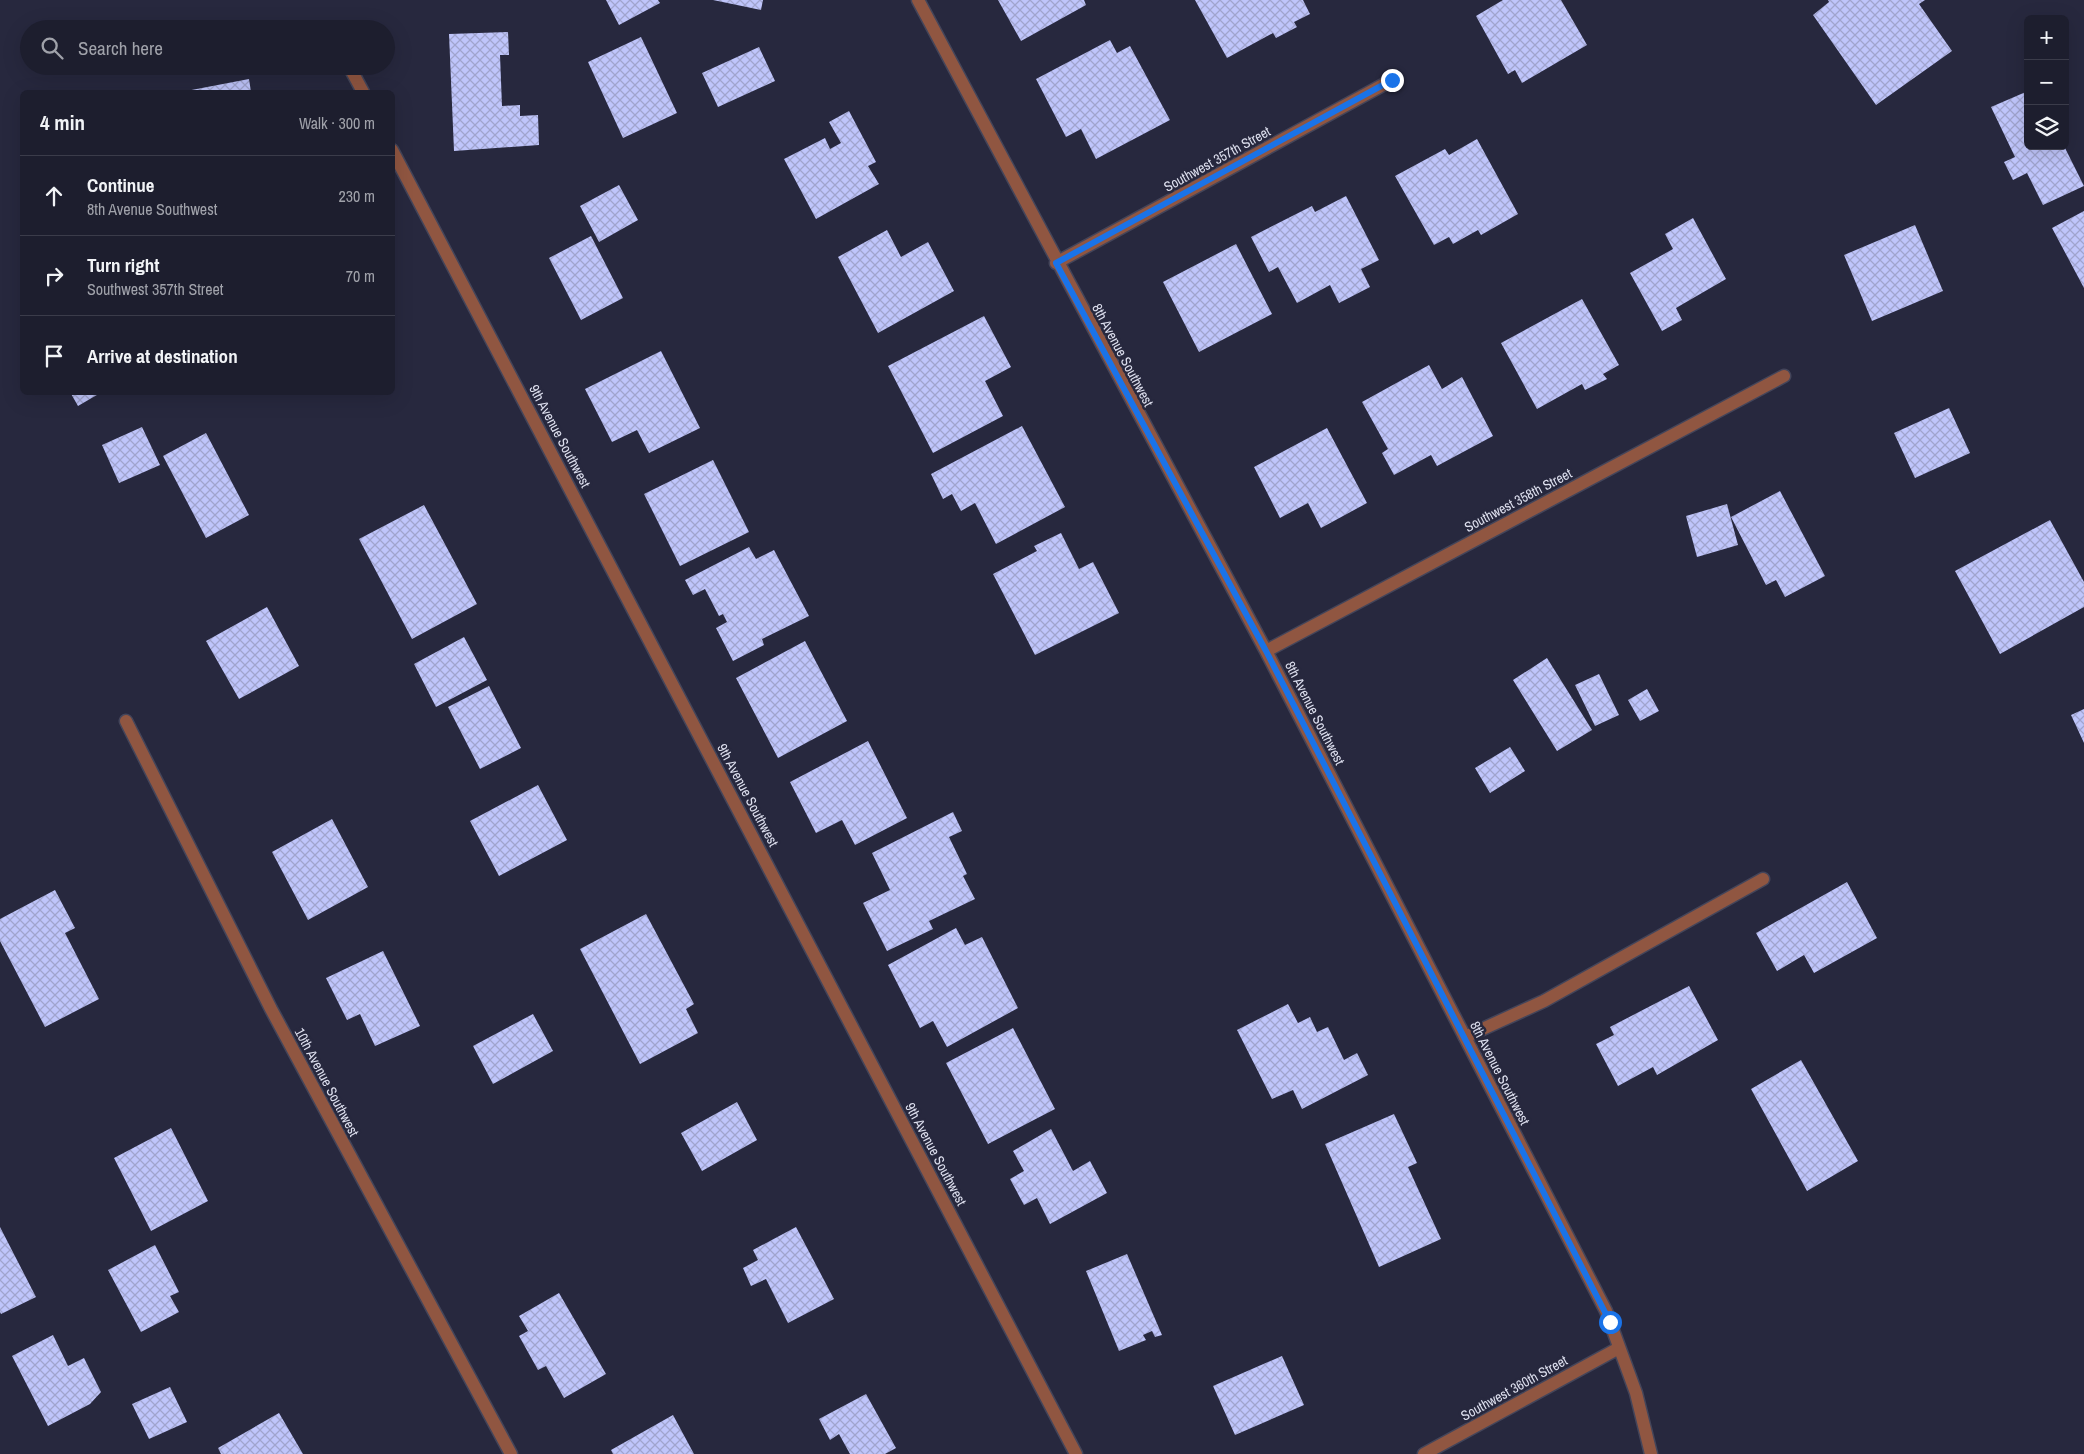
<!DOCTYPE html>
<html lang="en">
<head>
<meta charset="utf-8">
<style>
  body { margin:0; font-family:"Archivo Narrow",sans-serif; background:#252736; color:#f1f3f6 }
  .controls { position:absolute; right:15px; top:15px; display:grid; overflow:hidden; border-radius:8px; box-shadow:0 5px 20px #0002 }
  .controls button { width:45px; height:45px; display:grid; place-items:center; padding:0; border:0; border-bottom:1px solid #3b3c4a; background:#1d1e2e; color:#f1f3f6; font:25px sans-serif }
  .stop { position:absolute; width:15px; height:15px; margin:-11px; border:4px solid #1a73e8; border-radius:50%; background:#fff }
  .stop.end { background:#1a73e8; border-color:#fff; box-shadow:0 1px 5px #0008 }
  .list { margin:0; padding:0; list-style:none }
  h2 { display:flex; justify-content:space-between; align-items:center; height:65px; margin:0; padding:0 20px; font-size:21px }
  h2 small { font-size:16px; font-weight:400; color:#a0a2aa }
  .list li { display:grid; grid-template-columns:32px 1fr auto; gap:15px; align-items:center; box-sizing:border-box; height:80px; padding:0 20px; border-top:1px solid #3b3c4a }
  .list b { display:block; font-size:19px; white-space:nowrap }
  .list p { margin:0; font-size:16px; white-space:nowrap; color:#a0a2aa }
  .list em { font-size:16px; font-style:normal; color:#a0a2aa }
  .icon { flex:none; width:28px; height:28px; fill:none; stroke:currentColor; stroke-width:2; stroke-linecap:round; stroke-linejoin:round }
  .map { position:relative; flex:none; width:2084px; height:1454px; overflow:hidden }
  .search { position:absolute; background:#1d1e2e; box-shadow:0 5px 20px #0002; left:20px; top:20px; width:375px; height:55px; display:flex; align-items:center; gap:12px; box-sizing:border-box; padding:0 18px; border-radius:28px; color:#a0a2aa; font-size:19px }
  .panel { position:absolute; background:#1d1e2e; box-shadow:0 5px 20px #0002; left:20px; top:90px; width:375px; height:305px; border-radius:8px }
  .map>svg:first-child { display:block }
  .building { fill:url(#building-cross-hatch) }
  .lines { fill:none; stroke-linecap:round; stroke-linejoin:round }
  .service-casing { stroke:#44455a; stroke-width:15 }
  .minor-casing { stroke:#44455a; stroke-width:15 }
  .service { stroke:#905641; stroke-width:12 }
  .minor { stroke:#905641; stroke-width:12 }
  .route { stroke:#1a73e8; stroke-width:6 }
  .labels { text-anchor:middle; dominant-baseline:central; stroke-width:5; stroke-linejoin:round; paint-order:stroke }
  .street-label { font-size:14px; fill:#dddfee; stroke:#27283e }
</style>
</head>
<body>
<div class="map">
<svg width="2084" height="1454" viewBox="0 0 2084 1454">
  <defs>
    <pattern id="building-cross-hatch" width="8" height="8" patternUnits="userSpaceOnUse" patternTransform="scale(1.25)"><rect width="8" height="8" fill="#bfc5fb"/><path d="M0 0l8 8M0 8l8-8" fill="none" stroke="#a0a4ce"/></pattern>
  </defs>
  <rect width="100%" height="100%" fill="#27283e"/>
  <path class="building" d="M 606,0 L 658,0 L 660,3 L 619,25 Z
    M 713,0 L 763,0 L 761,10 Z
    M 998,0 L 1084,0 L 1086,5 L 1021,41 Z
    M 1195,0 L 1303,0 L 1310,14 L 1294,22 L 1297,27 L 1276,38 L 1273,33 L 1227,58 Z
    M 1503,0 L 1561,0 L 1587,45 L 1522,83 L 1515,70 L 1508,74 L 1476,16 Z
    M 1828,0 L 1925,0 L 1919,4 L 1952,51 L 1876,105 L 1813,15 L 1829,2 Z
    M 508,32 L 509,55 L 500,55 L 502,106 L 520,105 L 520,116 L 538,115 L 539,145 L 454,151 L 449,34 Z
    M 641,37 L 677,113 L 623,138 L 588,62 Z
    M 1110,40 L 1117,53 L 1130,46 L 1170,120 L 1096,159 L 1081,129 L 1066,137 L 1036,79 Z
    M 759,47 L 775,81 L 718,107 L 702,73 Z
    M 249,79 L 251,92 L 181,92 Z
    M 2028,91 L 2028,146 L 2064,146 L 2084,186 L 2043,205 L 2027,173 L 2013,180 L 2004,162 L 2015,157 L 1991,107 Z
    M 849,111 L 876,162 L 868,166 L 879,184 L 816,219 L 784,159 L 825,138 L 830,149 L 841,143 L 829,122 Z
    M 1477,139 L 1518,214 L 1481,235 L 1478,230 L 1453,244 L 1449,237 L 1434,245 L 1395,176 L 1445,149 L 1449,155 Z
    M 619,185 L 638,220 L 599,242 L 580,206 Z
    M 1346,196 L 1379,260 L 1361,269 L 1370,287 L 1339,303 L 1330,285 L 1297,303 L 1278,267 L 1269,272 L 1251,237 L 1312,206 L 1315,212 Z
    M 2084,211 L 2084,288 L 2052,228 Z
    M 1693,218 L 1726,279 L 1676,308 L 1682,320 L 1662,331 L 1630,273 L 1673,249 L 1665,234 Z
    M 1915,225 L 1943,291 L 1872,321 L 1844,255 Z
    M 887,230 L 901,257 L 928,242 L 954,291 L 878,333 L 838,257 Z
    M 591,236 L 623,298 L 581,320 L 549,258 Z
    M 1236,244 L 1272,314 L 1199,352 L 1163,282 Z
    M 1582,299 L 1619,365 L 1603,374 L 1607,379 L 1585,390 L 1582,384 L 1537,409 L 1501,343 Z
    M 984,316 L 1011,367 L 985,381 L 1003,416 L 933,453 L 888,366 Z
    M 661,351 L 700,428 L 649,453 L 637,430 L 612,442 L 585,389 Z
    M 1429,365 L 1442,389 L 1462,377 L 1493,436 L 1437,466 L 1431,455 L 1394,475 L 1382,453 L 1388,449 L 1362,402 Z
    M 70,392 L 102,392 L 78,406 Z
    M 1949,408 L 1970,453 L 1915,478 L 1894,433 Z
    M 1022,426 L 1065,507 L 996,544 L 975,503 L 961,511 L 952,494 L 943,499 L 931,474 Z
    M 142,427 L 160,465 L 119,483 L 102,445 Z
    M 1327,428 L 1367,503 L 1321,528 L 1308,503 L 1280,518 L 1254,467 Z
    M 206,433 L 249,515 L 206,538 L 163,456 Z
    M 713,460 L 749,532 L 680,566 L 644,494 Z
    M 1780,491 L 1825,576 L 1785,597 L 1776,580 L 1766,585 L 1731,517 Z
    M 1727,504 L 1738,545 L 1697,557 L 1686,516 Z
    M 424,505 L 477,604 L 412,639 L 359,539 Z
    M 2050,520 L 2084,582 L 2084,607 L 2000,654 L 1955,571 Z
    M 1061,533 L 1079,569 L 1093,562 L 1119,613 L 1035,655 L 993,574 L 1037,551 L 1034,546 Z
    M 749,547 L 756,559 L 774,550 L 809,616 L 762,639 L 764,645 L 733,661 L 716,628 L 727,622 L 723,614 L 719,616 L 705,589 L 693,595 L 685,580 Z
    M 267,607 L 299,666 L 239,699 L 206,641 Z
    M 464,637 L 487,680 L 436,707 L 414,664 Z
    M 805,641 L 847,721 L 778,758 L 736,678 Z
    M 1547,658 L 1592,730 L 1557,751 L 1513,680 Z
    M 1599,674 L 1619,715 L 1595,726 L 1575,685 Z
    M 489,686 L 521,748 L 480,769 L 448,707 Z
    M 1647,689 L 1659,711 L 1640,721 L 1628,700 Z
    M 2084,709 L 2084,743 L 2071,715 Z
    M 868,741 L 907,818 L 855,845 L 842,820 L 816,833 L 790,782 Z
    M 1510,747 L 1525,771 L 1490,793 L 1475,768 Z
    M 538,785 L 567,840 L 499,876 L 470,821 Z
    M 953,812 L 962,831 L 949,837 L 967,874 L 963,876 L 975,899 L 929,921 L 933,929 L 887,951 L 863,903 L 890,890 L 872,853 Z
    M 332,819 L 368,887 L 308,920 L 272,852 Z
    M 1847,882 L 1877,938 L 1814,973 L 1804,955 L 1777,971 L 1756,933 Z
    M 55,890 L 75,928 L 65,933 L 99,999 L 45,1027 L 0,941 L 0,919 Z
    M 646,914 L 694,1004 L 686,1009 L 698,1033 L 640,1064 L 580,949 Z
    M 956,928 L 965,945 L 982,937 L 1018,1008 L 947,1047 L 933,1021 L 920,1028 L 888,965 Z
    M 383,951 L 420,1026 L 375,1046 L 360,1014 L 347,1020 L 326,978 Z
    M 1689,986 L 1718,1040 L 1657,1075 L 1653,1067 L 1618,1086 L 1596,1044 L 1614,1035 L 1610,1027 Z
    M 1288,1004 L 1298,1023 L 1310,1017 L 1317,1032 L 1328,1027 L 1344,1060 L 1357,1053 L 1368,1075 L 1302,1109 L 1293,1090 L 1272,1099 L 1237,1030 Z
    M 533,1014 L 553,1051 L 493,1084 L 473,1046 Z
    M 1013,1028 L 1055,1109 L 988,1144 L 946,1063 Z
    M 1801,1060 L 1858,1161 L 1807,1191 L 1751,1089 Z
    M 737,1102 L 757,1140 L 702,1171 L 681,1133 Z
    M 1394,1114 L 1417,1163 L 1408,1167 L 1441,1239 L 1379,1267 L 1325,1144 Z
    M 171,1128 L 208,1201 L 151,1231 L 114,1158 Z
    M 1051,1129 L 1073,1171 L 1090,1161 L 1107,1193 L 1050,1224 L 1037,1198 L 1024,1205 L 1010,1179 L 1024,1171 L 1013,1151 Z
    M 0,1227 L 36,1297 L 1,1314 L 0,1312 Z
    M 796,1227 L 834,1299 L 788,1323 L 766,1279 L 751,1286 L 743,1268 L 758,1260 L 753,1250 Z
    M 155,1245 L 179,1292 L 170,1296 L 179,1312 L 141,1332 L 108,1270 Z
    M 1127,1254 L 1162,1335 L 1155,1337 L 1152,1331 L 1143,1335 L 1146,1340 L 1119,1351 L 1086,1271 Z
    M 559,1293 L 606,1374 L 564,1398 L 546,1366 L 538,1370 L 519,1336 L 528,1331 L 519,1316 Z
    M 53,1335 L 68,1366 L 84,1358 L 101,1392 L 90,1404 L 48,1426 L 12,1356 Z
    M 1282,1356 L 1304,1405 L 1235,1435 L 1213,1386 Z
    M 170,1387 L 187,1422 L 149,1439 L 132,1404 Z
    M 866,1394 L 896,1448 L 885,1454 L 850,1454 L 839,1434 L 830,1440 L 819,1419 Z
    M 279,1413 L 303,1454 L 221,1454 L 218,1448 Z
    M 673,1415 L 694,1454 L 613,1454 L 611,1450 Z"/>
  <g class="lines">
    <defs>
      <path id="service" d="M 1465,1037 L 1544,1001 L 1763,879"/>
      <path id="minor" d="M 918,0 L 1266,651 L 1606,1311 L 1636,1393 L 1651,1454
        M 349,66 L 363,92
        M 392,150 L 1076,1454
        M 1056,263 L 1392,80
        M 1266,651 L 1784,376
        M 126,721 L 271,1009 L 511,1454
        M 1424,1454 L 1619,1348"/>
    </defs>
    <use href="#service" class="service-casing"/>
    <use href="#minor" class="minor-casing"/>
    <use href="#service" class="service"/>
    <use href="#minor" class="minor"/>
  </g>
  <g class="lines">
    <path class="route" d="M 1392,80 L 1056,263 L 1266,651 L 1610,1322"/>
  </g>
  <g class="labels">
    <g class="street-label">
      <text transform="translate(1217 159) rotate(-29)">Southwest 357th Street</text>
      <text transform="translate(1123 355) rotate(62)">8th Avenue Southwest</text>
      <text transform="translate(560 436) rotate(62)">9th Avenue Southwest</text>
      <text transform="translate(1518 500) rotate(-28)">Southwest 358th Street</text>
      <text transform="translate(1315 713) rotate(63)">8th Avenue Southwest</text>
      <text transform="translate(748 795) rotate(62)">9th Avenue Southwest</text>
      <text transform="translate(1500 1073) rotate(63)">8th Avenue Southwest</text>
      <text transform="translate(327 1082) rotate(62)">10th Avenue Southwest</text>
      <text transform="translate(936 1154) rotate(62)">9th Avenue Southwest</text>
      <text transform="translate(1514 1388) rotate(-29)">Southwest 360th Street</text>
    </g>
  </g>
</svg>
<div class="controls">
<button>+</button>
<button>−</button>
<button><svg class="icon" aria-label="layers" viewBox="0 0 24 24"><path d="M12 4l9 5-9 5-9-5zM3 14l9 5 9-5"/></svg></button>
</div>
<div class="stop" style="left:1610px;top:1322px"></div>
<div class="stop end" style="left:1392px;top:80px"></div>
<div class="search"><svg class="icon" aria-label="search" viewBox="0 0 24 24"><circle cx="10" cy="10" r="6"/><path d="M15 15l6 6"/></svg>Search here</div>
<section class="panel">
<h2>4 min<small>Walk · 300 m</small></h2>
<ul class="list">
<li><svg class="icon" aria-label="ahead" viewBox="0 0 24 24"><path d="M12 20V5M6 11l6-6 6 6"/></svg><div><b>Continue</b><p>8th Avenue Southwest</p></div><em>230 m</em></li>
<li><svg class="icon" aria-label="right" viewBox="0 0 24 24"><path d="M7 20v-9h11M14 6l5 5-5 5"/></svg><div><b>Turn right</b><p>Southwest 357th Street</p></div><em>70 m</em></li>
<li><svg class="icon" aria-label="arrive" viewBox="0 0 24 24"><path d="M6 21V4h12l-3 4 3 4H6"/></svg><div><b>Arrive at destination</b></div></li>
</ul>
</section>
</div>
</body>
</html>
